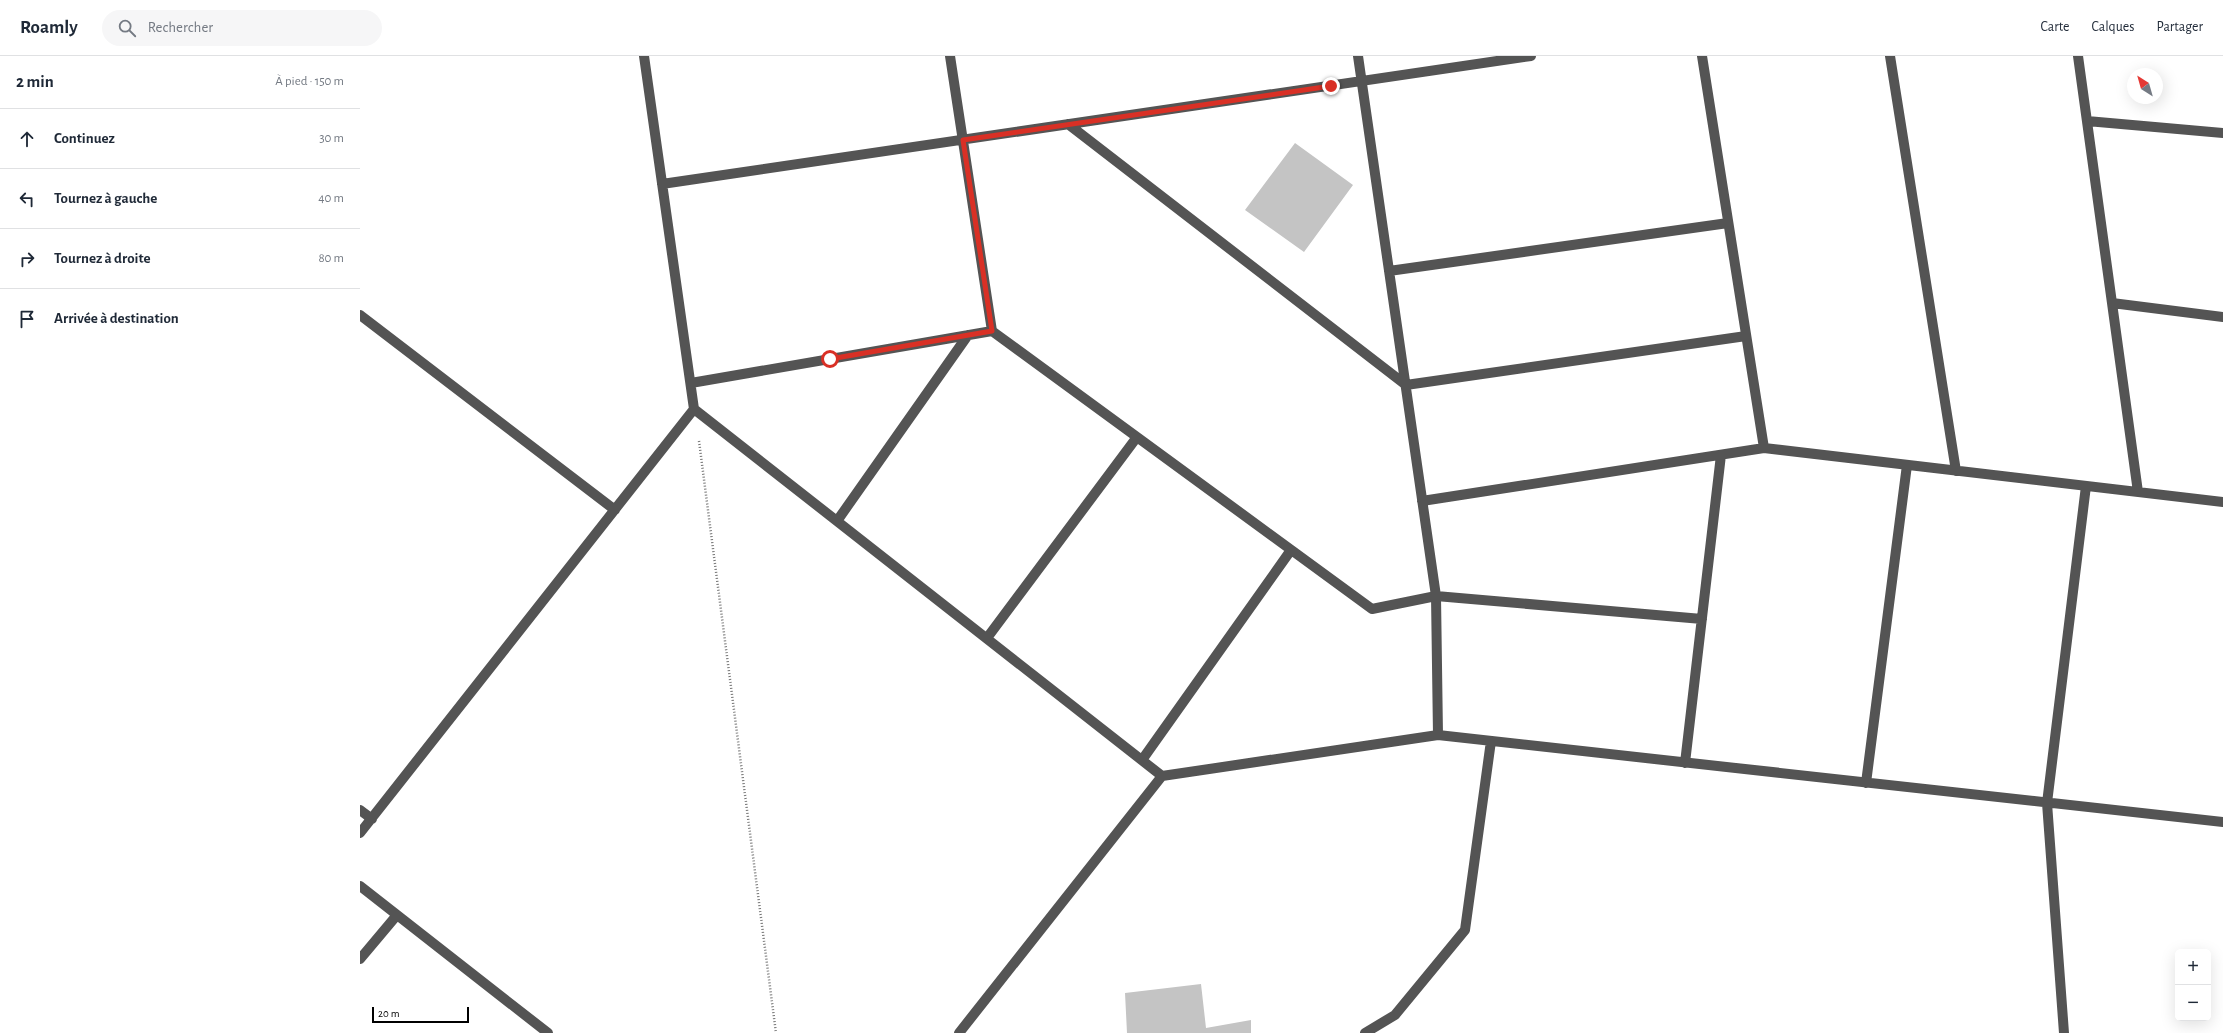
<!DOCTYPE html>
<html lang="fr">
<head>
<meta charset="utf-8">
<style>
  body { margin:0; font-family:"Alegreya Sans",sans-serif; background:#f6f6f7; color:#1f2937 }
  .controls { position:absolute; right:12px; bottom:12px; display:grid; overflow:hidden; border-radius:6px; box-shadow:0 4px 16px #0002 }
  .controls button { width:36px; height:36px; display:grid; place-items:center; padding:0; border:0; border-bottom:1px solid #e0e1e3; background:#fff; color:#1f2937; font:20px sans-serif }
  .compass { position:absolute; left:1767px; top:12px; width:36px; height:36px; border-radius:50%; background:#fff; box-shadow:0 4px 16px #0002; rotate:323deg }
  .scale { position:absolute; left:12px; bottom:10px; width:97px; box-sizing:border-box; padding-left:4px; border:2px solid #000; border-top:0; font-size:11px; line-height:14px; white-space:nowrap; color:#000; -webkit-text-stroke:3px #fff; paint-order:stroke }
  .stop { position:absolute; width:12px; height:12px; margin:-9px; border:3px solid #d93025; border-radius:50%; background:#fff }
  .stop.end { background:#d93025; border-color:#fff; box-shadow:0 1px 4px #0008 }
  .list { margin:0; padding:0; list-style:none }
  h2 { display:flex; justify-content:space-between; align-items:center; height:52px; margin:0; padding:0 16px; font-size:17px }
  h2 small { font-size:13px; font-weight:400; color:#747a83 }
  .list li { display:grid; grid-template-columns:26px 1fr auto; gap:12px; align-items:center; box-sizing:border-box; height:60px; padding:0 16px; border-top:1px solid #e0e1e3 }
  .list b { display:block; font-size:15px; white-space:nowrap }
  .list em { font-size:13px; font-style:normal; color:#747a83 }
  .icon { flex:none; width:22px; height:22px; fill:none; stroke:currentColor; stroke-width:2; stroke-linecap:round; stroke-linejoin:round }
  .map { position:relative; flex:none; width:1863px; height:977px; overflow:hidden }
  header { display:flex; align-items:center; gap:24px; box-sizing:border-box; height:56px; padding:0 20px; background:#fff; border-bottom:1px solid #e0e1e3 }
  header strong { font-size:19px }
  nav { display:flex; gap:22px; margin-inline-start:auto; font-size:14px }
  .search { width:280px; height:36px; background:#f6f6f7; display:flex; align-items:center; gap:10px; box-sizing:border-box; padding:0 14px; border-radius:22px; color:#747a83; font-size:15px }
  main { display:flex }
  aside { flex:1; background:#fff }
  .map>svg:first-child { display:block }
  .building { fill:#c4c4c4 }
  .lines { fill:none; stroke-linecap:round; stroke-linejoin:round }
  .path { stroke:#767676; stroke-width:2.5; stroke-dasharray:1 2; stroke-linecap:butt }
  .minor { stroke:#545454; stroke-width:10 }
  .route { stroke:#d93025; stroke-width:5 }
</style>
</head>
<body>
<header>
<strong>Roamly</strong>
<div class="search"><svg class="icon" aria-label="search" viewBox="0 0 24 24"><circle cx="10" cy="10" r="6"/><path d="M15 15l6 6"/></svg>Rechercher</div>
<nav><a>Carte</a><a>Calques</a><a>Partager</a></nav>
</header>
<main>
<aside>
<h2>2 min<small>À pied · 150 m</small></h2>
<ul class="list">
<li><svg class="icon" aria-label="ahead" viewBox="0 0 24 24"><path d="M12 20V5M6 11l6-6 6 6"/></svg><div><b>Continuez</b></div><em>30 m</em></li>
<li><svg class="icon" aria-label="left" viewBox="0 0 24 24"><path d="M17 20v-9H6M10 6l-5 5 5 5"/></svg><div><b>Tournez à gauche</b></div><em>40 m</em></li>
<li><svg class="icon" aria-label="right" viewBox="0 0 24 24"><path d="M7 20v-9h11M14 6l5 5-5 5"/></svg><div><b>Tournez à droite</b></div><em>80 m</em></li>
<li><svg class="icon" aria-label="arrive" viewBox="0 0 24 24"><path d="M6 21V4h12l-3 4 3 4H6"/></svg><div><b>Arrivée à destination</b></div></li>
</ul>
</aside>
<div class="map">
<svg width="1863" height="977" viewBox="0 0 1863 977">
  <rect width="100%" height="100%" fill="#fff"/>
  <path class="building" d="M 935,87 L 993,129 L 944,196 L 885,154 Z
    M 841,928 L 846,972 L 891,964 L 891,977 L 767,977 L 765,937 Z"/>
  <g class="lines">
    <path class="path" d="M 339,385 L 416,977"/>
    <path class="minor" d="M 284,0 L 334,353 L 802,720
      M 590,0 L 632,275 L 1012,553 L 1076,540 L 1342,563
      M 998,0 L 1076,540 L 1078,679
      M 1342,0 L 1404,392
      M 1530,0 L 1596,415
      M 1718,0 L 1778,436
      M 1727,65 L 1863,77
      M 708,68 L 1046,329 L 1386,280
      M 302,128 L 1171,0
      M 1029,215 L 1368,167
      M 1752,247 L 1863,261
      M 0,259 L 255,454
      M 331,327 L 632,275
      M 1062,445 L 1404,392 L 1863,446
      M 477,465 L 608,279
      M 627,582 L 777,381
      M 782,704 L 931,494
      M 1325,707 L 1361,399
      M 1506,727 L 1547,409
      M 0,754 L 12,763
      M 0,777 L 334,353
      M 0,830 L 188,977
      M 0,903 L 37,859
      M 599,977 L 802,720 L 1078,679 L 1863,766
      M 1005,977 L 1035,959 L 1105,874 L 1131,685
      M 1704,977 L 1687,747 L 1726,430"/>
  </g>
  <g class="lines">
    <path class="route" d="M 470,303 L 632,275 L 603,84 L 971,30"/>
  </g>
</svg>
<div class="controls">
<button>+</button>
<button>−</button>
</div>
<svg class="compass" viewBox="-18 -18 36 36"><path d="M0-13l5 13h-10z" fill="#e53935"/><path d="M0 13l5-13h-10z" fill="#747a83"/></svg>
<div class="scale">20 m</div>
<div class="stop" style="left:470px;top:303px"></div>
<div class="stop end" style="left:971px;top:30px"></div>
</div>
</main>
</body>
</html>
